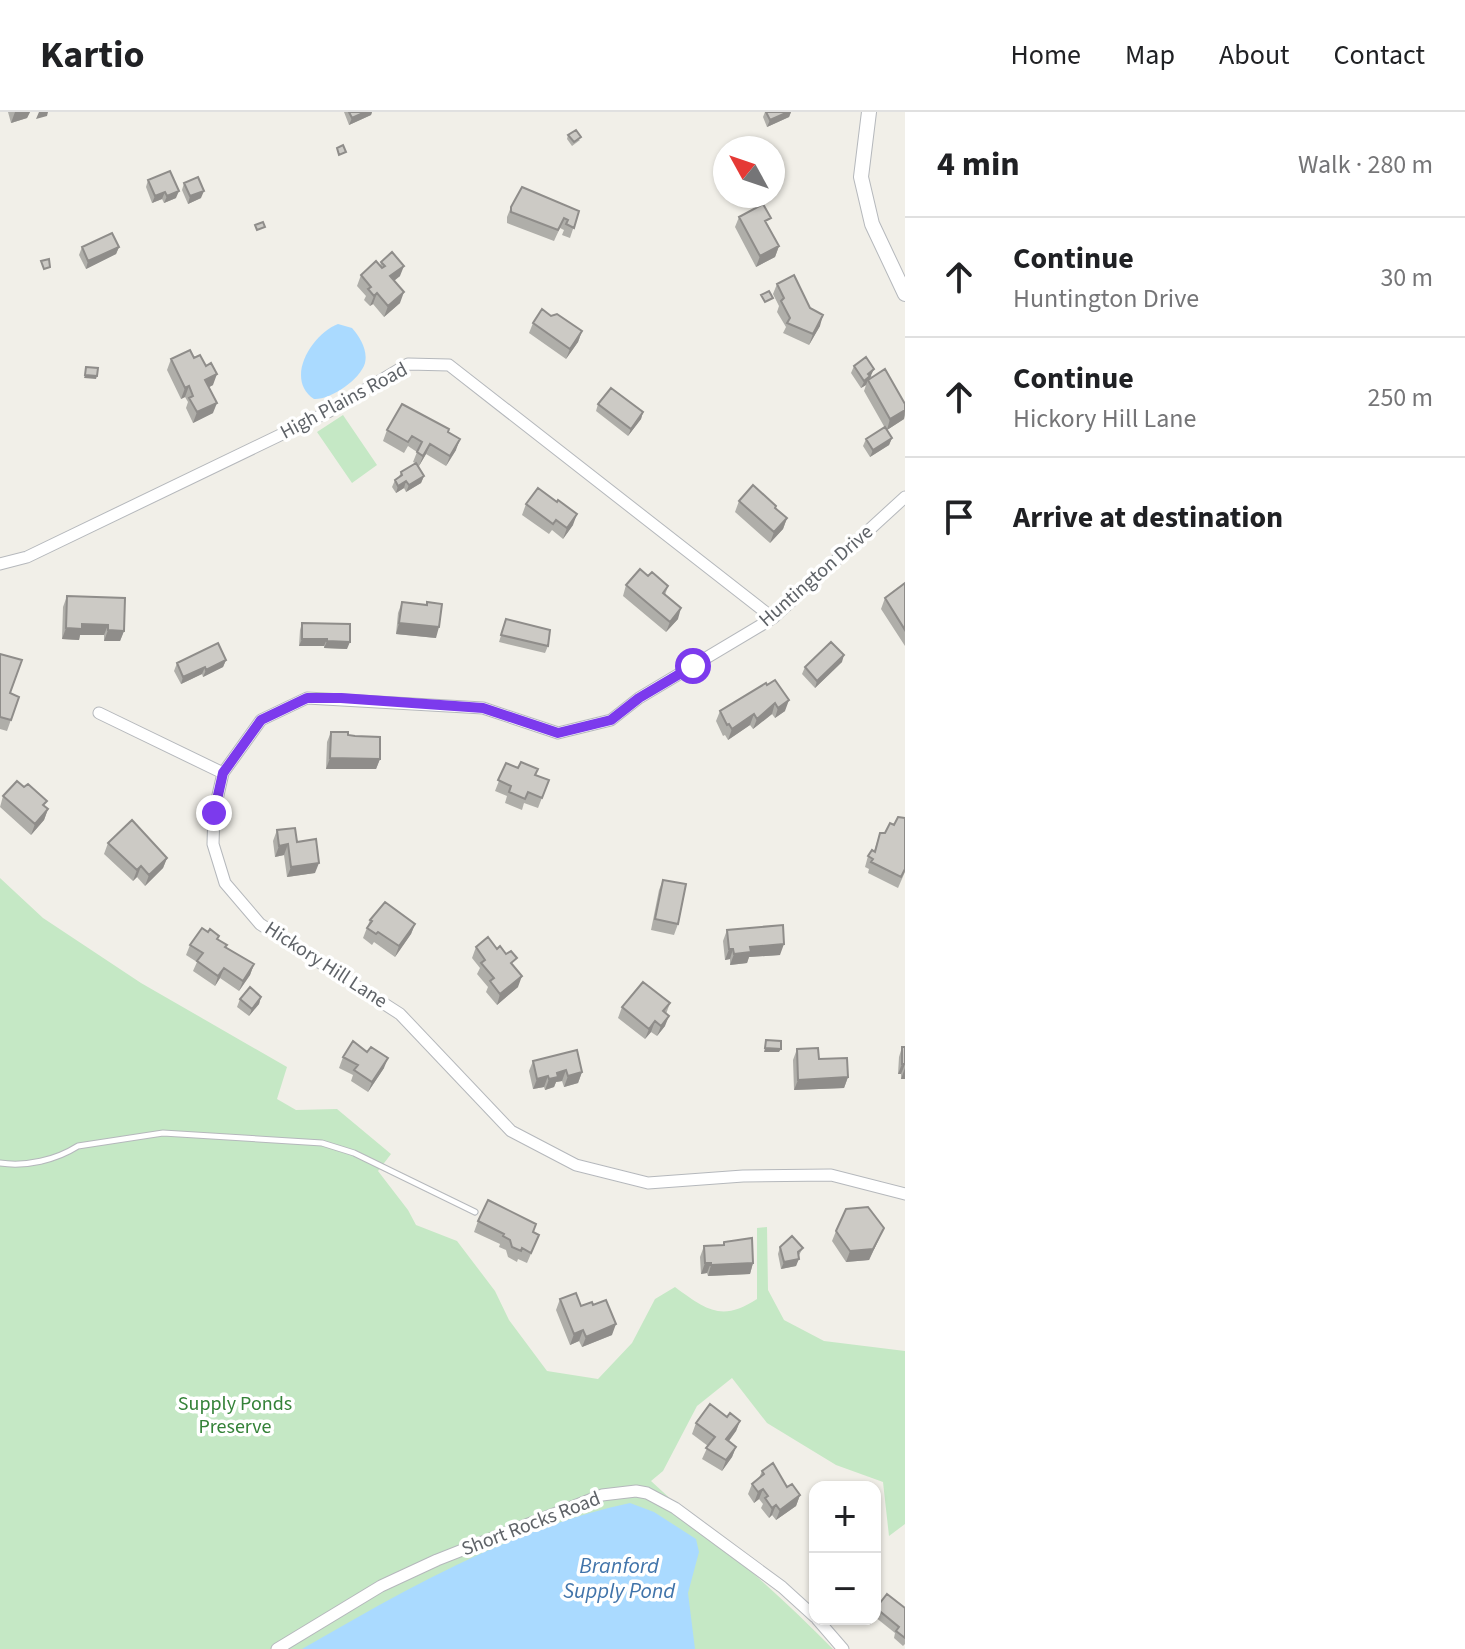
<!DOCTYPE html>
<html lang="en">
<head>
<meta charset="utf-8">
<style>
  body { margin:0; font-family:"Source Sans 3",sans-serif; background:#f6f6f6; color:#202124 }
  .controls { position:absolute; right:24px; bottom:24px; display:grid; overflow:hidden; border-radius:16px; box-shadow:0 2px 6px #0004 }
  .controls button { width:72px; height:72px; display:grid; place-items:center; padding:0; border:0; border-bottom:2px solid #e0e0e0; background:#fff; color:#202124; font:40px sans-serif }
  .compass { position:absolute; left:713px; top:24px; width:72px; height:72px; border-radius:50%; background:#fff; box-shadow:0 2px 6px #0004; rotate:310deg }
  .stop { position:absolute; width:24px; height:24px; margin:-18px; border:6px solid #7c3aed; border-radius:50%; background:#fff }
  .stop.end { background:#7c3aed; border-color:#fff; box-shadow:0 2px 8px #0008 }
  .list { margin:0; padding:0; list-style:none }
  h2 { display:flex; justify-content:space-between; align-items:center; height:104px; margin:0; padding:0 32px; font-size:34px }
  h2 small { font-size:26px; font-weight:400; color:#757577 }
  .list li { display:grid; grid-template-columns:52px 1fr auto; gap:24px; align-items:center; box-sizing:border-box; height:120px; padding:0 32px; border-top:2px solid #e0e0e0 }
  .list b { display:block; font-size:30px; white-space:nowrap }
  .list p { margin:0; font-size:26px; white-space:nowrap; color:#757577 }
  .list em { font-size:26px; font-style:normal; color:#757577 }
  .icon { flex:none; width:44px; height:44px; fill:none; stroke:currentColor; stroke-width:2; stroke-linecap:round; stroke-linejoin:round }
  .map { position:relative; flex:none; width:905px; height:1537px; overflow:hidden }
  header { display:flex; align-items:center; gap:48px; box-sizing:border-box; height:112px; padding:0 40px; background:#fff; border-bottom:2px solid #e0e0e0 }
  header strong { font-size:38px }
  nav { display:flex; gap:44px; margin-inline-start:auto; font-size:28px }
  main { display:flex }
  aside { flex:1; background:#fff }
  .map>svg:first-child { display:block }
  .green { fill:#c5e8c5 }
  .water { fill:#aadaff }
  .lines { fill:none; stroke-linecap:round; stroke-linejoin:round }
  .service-casing { stroke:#b5b8bc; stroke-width:7 }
  .minor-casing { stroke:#b5b8bc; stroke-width:13 }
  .tertiary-casing { stroke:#b5b8bc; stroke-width:16 }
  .service { stroke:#fff; stroke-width:5 }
  .minor { stroke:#fff; stroke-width:11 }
  .tertiary { stroke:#fff; stroke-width:14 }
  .wall { fill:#afaea9 }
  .shaded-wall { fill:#8f8d8a }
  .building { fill:#cccac5; stroke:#8f8d8a; stroke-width:2 }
  .route { stroke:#7c3aed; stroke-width:10 }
  .labels { text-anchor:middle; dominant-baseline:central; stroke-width:7; stroke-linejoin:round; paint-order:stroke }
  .street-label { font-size:20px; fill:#5f6368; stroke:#fff }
  .park-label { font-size:20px; fill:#348238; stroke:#fff }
  .water-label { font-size:22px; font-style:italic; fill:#4174aa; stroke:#fff }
</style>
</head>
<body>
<header>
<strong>Kartio</strong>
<nav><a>Home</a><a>Map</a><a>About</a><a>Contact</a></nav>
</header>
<main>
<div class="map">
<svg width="905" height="1537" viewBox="0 0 905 1537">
  <rect width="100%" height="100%" fill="#f1efe8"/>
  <path class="green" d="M 343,303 L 377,353 L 352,371 L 317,320 Z
    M 0,766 L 43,806 L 141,871 L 287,955 L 277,987 L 296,998 L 337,997 L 391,1042 L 378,1059 L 408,1098 L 416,1113 L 457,1129 L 495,1179 L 509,1208 L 547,1259 L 598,1267 L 632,1231 L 655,1187 L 675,1175 C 706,1198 722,1210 757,1187 L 757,1116 L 767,1115 L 768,1178 L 784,1208 L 824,1229 L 905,1239 L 905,1412 L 889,1424 L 883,1370 L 836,1353 L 767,1311 L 732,1266 L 697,1294 L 663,1359 L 651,1369 C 711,1425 775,1478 833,1537 L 0,1537 Z"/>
  <path class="water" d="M 338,212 L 352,216 C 360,225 368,238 365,251 C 360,268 330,288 314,287 C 284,267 312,222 338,212 Z
    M 630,1391 L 654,1400 L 696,1427 L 699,1440 L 688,1481 L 695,1537 L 302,1537 C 406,1477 512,1416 630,1391 Z"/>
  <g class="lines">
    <defs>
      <path id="service" d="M 0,1051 C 26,1055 56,1048 78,1034 L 163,1021 L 322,1031 L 354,1041 L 475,1100"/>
      <path id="minor" d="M 905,385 L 773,506 L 639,586 L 611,608 L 558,621 L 483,596 L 307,586 L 261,608 L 223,661 L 214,701 L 213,732 L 225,771 L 260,812 L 400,902 L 511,1019 L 576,1053 L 648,1071 L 743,1064 L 831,1063 L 905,1082
        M 0,452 L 27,445 L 328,300 L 408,252 L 449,253 L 773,506
        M 99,601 L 223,661
        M 817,1507 L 843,1537
        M 277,1537 L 381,1474 L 437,1448 L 602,1383 L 636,1379 L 647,1381 L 675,1396 L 782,1475 L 815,1505"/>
      <path id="tertiary" d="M 869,0 L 861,65 L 872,112 L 905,182"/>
    </defs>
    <use href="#service" class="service-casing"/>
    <use href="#minor" class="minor-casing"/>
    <use href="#tertiary" class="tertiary-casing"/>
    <use href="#service" class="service"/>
    <use href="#minor" class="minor"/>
    <use href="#tertiary" class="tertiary"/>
  </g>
  <path class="wall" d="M 8,0 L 30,0 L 27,6 L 11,11 Z
    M 344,0 L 372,0 L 371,3 L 349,13 Z
    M 765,0 L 791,0 L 789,5 L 767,15 L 763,5 Z
    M 568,23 L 580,28 L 572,34 L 567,27 Z
    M 148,68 L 176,86 L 164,91 L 162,87 L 152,91 L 146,75 Z
    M 184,71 L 201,86 L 188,92 L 182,78 Z
    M 511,95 L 579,99 L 570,126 L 562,123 L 564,118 L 560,116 L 554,129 L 507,111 L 507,105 Z
    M 739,105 L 768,113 L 779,134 L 775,145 L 756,155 L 735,115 Z
    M 82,135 L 119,135 L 116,142 L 86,157 L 79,143 Z
    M 381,150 L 400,164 L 394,169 L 400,191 L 384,205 L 373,192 L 370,194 L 364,188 L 366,184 L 357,174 L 361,163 L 380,154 Z
    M 777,172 L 820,214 L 809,233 L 783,221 L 786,215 L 777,200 L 779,194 L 773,182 Z
    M 551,204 L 582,219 L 578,230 L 566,247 L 529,221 L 533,211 Z
    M 194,246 L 206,254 L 213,273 L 209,275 L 213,301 L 193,311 L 186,296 L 188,290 L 185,285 L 181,287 L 167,258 L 171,247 Z
    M 854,254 L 871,265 L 869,267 L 905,292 L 905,303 L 904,307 L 887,318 L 892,326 L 889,333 L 870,345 L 863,334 L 866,327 L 885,316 L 864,279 L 866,273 L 861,276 L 851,261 Z
    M 598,292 L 643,300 L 641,307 L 628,324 L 596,299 Z
    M 387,318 L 448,321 L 456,338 L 446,354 L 426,342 L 419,354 L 417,353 L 424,364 L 421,371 L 406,380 L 404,376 L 396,381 L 392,375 L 395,368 L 399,365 L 401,360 L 415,351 L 413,350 L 417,340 L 408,334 L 404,341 L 383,329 Z
    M 739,389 L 787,406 L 783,417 L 770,431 L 735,400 Z
    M 557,390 L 573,413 L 563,427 L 552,418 L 549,422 L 522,403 L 526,392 Z
    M 648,464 L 668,474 L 665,483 L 678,507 L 666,520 L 623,484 L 626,473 Z
    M 905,471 L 905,534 L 881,497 L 885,486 Z
    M 67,484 L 124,519 L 120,529 L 104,529 L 104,523 L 80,523 L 79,528 L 62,527 L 63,495 Z
    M 402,490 L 426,493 L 427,490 L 436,526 L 396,522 L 398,501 Z
    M 506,507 L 548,534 L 545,541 L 499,530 Z
    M 302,511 L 347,537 L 324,536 L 324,534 L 299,534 L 300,518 Z
    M 0,542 L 10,581 L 19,585 L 7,619 L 0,617 Z
    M 226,548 L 223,555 L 203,565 L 202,562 L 181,572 L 174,559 L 177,551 Z
    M 842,550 L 815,576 L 802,562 L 805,555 Z
    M 766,571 L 785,599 L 775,606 L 772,602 L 753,617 L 750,613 L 728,628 L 725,623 L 723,624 L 716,609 L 720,599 Z
    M 331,620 L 348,623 L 380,647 L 376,657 L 326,657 L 327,630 Z
    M 506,651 L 549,668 L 538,696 L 524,691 L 522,698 L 505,691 L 507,684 L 495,679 Z
    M 3,684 L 45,694 L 48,697 L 44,708 L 31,723 L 0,695 Z
    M 894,713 L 905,760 L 898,776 L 868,761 L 869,757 L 865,755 L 868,744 L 874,739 L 880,721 L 885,721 Z
    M 277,718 L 297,730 L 315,761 L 287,765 L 284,743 L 275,745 L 273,729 Z
    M 108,731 L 167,746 L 163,756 L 145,774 L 137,765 L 133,769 L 104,742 Z
    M 663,768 L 678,812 L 674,823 L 651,818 L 659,778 Z
    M 370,808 L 415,812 L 411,822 L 395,845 L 374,830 L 372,833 L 363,826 Z
    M 727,818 L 780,843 L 749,845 L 747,851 L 730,853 L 730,847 L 725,848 L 723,829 Z
    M 208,820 L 219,824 L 218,827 L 226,836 L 254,852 L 250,863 L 239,879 L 220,866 L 215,874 L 193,859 L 197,850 L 186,843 L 190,833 Z
    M 476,835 L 497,837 L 514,855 L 518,875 L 497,893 L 486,880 L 488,875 L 477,862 L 480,856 L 472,846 Z
    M 261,885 L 259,892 L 249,904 L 237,895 L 240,887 Z
    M 670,891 L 666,902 L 665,914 L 657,924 L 651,920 L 645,927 L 618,906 L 622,895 Z
    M 902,935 L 905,935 L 905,967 L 901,967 L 901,962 L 898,962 L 899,945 Z
    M 797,937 L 848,965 L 844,976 L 794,978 L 793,948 Z
    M 343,945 L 384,956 L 368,980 L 351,969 L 353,963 L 339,956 Z
    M 533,949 L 582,960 L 578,971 L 564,975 L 562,969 L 556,970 L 554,975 L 545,978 L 544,975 L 533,977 L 529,959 Z
    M 478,1109 L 536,1112 L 533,1120 L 539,1123 L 527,1151 L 518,1147 L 517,1150 L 508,1145 L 506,1138 L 499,1135 L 500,1132 L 474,1120 Z
    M 884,1116 L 869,1148 L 846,1150 L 832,1129 L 836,1119 Z
    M 724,1130 L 753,1151 L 750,1162 L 708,1164 L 707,1161 L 701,1162 L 700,1145 L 704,1134 L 723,1133 Z
    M 780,1135 L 803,1136 L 798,1145 L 796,1154 L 781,1157 L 778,1142 Z
    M 560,1187 L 581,1194 L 612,1223 L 582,1235 L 579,1229 L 570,1233 L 556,1198 Z
    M 727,1305 L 740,1309 L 736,1319 L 729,1329 L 736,1335 L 732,1345 L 722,1359 L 702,1347 L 708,1334 L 692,1322 L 696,1311 Z
    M 762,1359 L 800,1383 L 796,1394 L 776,1408 L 772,1403 L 769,1406 L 761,1396 L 763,1392 L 759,1387 L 754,1391 L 748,1382 L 752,1372 L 759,1366 Z
    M 876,1496 L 905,1496 L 905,1532 L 903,1534 L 894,1526 L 895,1521 L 875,1505 Z"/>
  <path class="shaded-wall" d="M 15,0 L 30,0 L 27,6 L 11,11 Z
    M 39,0 L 48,0 L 47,4 L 36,7 Z
    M 365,0 L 372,0 L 371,3 L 349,13 L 352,6 Z
    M 788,0 L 791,0 L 789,5 L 767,15 L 770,8 Z
    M 179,79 L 176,86 L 164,91 L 167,84 Z
    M 204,79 L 201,86 L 188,92 L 190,84 Z
    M 165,80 L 162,87 L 152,91 L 155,84 Z
    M 779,134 L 775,145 L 756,155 L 760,144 Z
    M 119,135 L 116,142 L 86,157 L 88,149 Z
    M 404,154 L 400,164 L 386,175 L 390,164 Z
    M 404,180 L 400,191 L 384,205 L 388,194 Z
    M 377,181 L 373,192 L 370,194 L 374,184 Z
    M 823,203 L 820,214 L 809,233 L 813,222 Z
    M 582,219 L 578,230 L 566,247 L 570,237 Z
    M 874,257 L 868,270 L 868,268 L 866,273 L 861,276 L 868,262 Z
    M 217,262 L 213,273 L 202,279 L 205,268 Z
    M 85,263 L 97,264 L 96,267 L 84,266 Z
    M 189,274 L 185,285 L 181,287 L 185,276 Z
    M 217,291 L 213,301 L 193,311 L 197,300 Z
    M 905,298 L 904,307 L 887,318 L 890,307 Z
    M 643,300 L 641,307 L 628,324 L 631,317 Z
    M 892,326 L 889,333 L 870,345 L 873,338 Z
    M 460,327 L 456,338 L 446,354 L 450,344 Z
    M 430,332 L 426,342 L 419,354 L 423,344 Z
    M 424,364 L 421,371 L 406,380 L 409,373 Z
    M 406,369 L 404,376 L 396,381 L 398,374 Z
    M 577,402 L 573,413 L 563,427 L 567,416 Z
    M 787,406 L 783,417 L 770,431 L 774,420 Z
    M 681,496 L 678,507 L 666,520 L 670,510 Z
    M 399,511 L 439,515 L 436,526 L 396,522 Z
    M 82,512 L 108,513 L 104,523 L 80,523 L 79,528 L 62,527 L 66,516 Z
    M 108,518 L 124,519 L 120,529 L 104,529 Z
    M 302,527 L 327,527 L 324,534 L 299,534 Z
    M 327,529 L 350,530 L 347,537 L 324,536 Z
    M 844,543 L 842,550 L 815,576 L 817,569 Z
    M 226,548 L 223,555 L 203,565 L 206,558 Z
    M 205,555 L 202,562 L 181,572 L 183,565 Z
    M 789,588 L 785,599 L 775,606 L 778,596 Z
    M 775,591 L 772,602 L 753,617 L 757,607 Z
    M 754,602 L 750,613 L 728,628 L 732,617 Z
    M 330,646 L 380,647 L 376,657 L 326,657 Z
    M 48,697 L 44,708 L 31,723 L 35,712 Z
    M 288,732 L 284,743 L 275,745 L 279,734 Z
    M 167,746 L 163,756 L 145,774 L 149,763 Z
    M 319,751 L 315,761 L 287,765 L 291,755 Z
    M 141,754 L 137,765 L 133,769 L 137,758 Z
    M 415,812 L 411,822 L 395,845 L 399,834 Z
    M 784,832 L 780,843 L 749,845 L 747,851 L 730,853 L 734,842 L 750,835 Z
    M 729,837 L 733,837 L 730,847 L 725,848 Z
    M 254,852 L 250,863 L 239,879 L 243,869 Z
    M 224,856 L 220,866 L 215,874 L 218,864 Z
    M 522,864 L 518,875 L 497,893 L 500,882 Z
    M 261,885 L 259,892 L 249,904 L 252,897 Z
    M 669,904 L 665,914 L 657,924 L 661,914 Z
    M 655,909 L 651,920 L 645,927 L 649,917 Z
    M 765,936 L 781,937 L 779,940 L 764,940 Z
    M 388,946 L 384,956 L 368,980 L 372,970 Z
    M 902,952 L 905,952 L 901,962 L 898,962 Z
    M 905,956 L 905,967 L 901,967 Z
    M 566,958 L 562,969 L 556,970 L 554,975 L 545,978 L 549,967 L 557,961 Z
    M 582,960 L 578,971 L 564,975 L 568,964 Z
    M 548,964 L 544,975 L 533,977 L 537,967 Z
    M 848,965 L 844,976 L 794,978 L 798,968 Z
    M 884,1116 L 869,1148 L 846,1150 L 850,1139 Z
    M 799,1147 L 796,1154 L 781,1157 L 784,1150 Z
    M 705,1151 L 711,1151 L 707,1161 L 701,1162 Z
    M 753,1151 L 750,1162 L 708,1164 L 711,1153 Z
    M 616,1212 L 612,1223 L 582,1235 L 586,1225 Z
    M 583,1218 L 579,1229 L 570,1233 L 574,1222 Z
    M 740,1309 L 736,1319 L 722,1338 L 726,1327 Z
    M 736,1335 L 732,1345 L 722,1359 L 726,1348 Z
    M 763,1377 L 759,1387 L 754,1391 L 758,1380 Z
    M 800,1383 L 796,1394 L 776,1408 L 780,1398 Z
    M 776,1393 L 772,1403 L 769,1406 L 772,1396 Z"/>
  <path class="building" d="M 349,0 L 365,0 L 352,6 Z
    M 766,0 L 788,0 L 770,8 Z
    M 576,18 L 581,25 L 574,30 L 568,23 Z
    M 343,33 L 346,40 L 339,43 L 337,36 Z
    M 170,59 L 179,79 L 167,84 L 165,80 L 155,84 L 148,68 Z
    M 198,65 L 204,79 L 190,84 L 184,71 Z
    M 522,75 L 579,99 L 574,116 L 566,112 L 568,108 L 564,106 L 558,118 L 511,100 L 511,95 Z
    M 763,92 L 771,106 L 765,109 L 779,134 L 760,144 L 739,105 Z
    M 263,110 L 265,115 L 257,118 L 255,113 Z
    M 112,121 L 119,135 L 88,149 L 82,135 Z
    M 392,140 L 404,154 L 390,164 L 404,180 L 388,194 L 377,181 L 374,184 L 368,177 L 371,175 L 361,163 L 376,149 L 382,156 L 385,154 L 381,150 Z
    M 49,147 L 50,155 L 44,157 L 41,149 Z
    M 794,163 L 810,196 L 823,203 L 813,222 L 787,211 L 790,206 L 781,189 L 784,186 L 777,172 Z
    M 769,179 L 773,186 L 765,190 L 761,183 Z
    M 542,197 L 551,204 L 557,202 L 582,219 L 570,237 L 533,211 Z
    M 190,238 L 194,246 L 200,243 L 206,254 L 211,251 L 217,262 L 205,268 L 217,291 L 197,300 L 189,286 L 193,284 L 189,274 L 185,276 L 171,247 Z
    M 866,245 L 874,257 L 868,262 L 870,264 L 864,269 L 854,254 Z
    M 86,255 L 98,256 L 97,264 L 85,263 Z
    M 885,257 L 905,292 L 905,298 L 890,307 L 868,268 Z
    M 611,276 L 643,300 L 631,317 L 598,292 Z
    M 402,292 L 449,317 L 448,320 L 460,327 L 450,344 L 430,332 L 423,344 L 417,340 L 422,330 L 412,324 L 408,330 L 387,318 Z
    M 885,315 L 892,326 L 873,338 L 866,327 Z
    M 416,351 L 424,364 L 409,373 L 406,369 L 398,374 L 395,368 L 402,363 L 401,360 Z
    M 753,373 L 776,394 L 775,396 L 787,406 L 774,420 L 739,389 Z
    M 538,376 L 557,390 L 558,388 L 577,402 L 567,416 L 556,408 L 553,412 L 526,392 Z
    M 640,457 L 648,464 L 652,460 L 668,474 L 663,481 L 681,496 L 670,510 L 626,473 Z
    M 905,471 L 905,518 L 885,486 Z
    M 67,484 L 125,486 L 124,519 L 108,518 L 108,513 L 82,512 L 82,517 L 66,516 Z
    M 402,490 L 427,493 L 427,490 L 442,492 L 439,515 L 399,511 Z
    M 506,507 L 550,518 L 548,534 L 501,523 Z
    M 302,511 L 350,512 L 350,530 L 327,529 L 327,527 L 302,527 Z
    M 831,530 L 844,543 L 817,569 L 805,555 Z
    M 218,531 L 226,548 L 206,558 L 205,555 L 183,565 L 177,551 Z
    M 0,542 L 22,548 L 10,581 L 19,585 L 11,608 L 0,605 Z
    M 775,568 L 789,588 L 778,596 L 775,591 L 757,607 L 754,602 L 732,617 L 729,612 L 727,613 L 720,599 L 766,571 L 767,573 Z
    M 331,620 L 348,620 L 348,623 L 355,624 L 380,625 L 380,647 L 330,646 Z
    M 521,650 L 538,657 L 535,663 L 549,668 L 542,686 L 528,680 L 525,687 L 509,680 L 511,674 L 498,668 L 506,651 L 518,656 Z
    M 17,669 L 24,675 L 28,672 L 47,689 L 43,693 L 48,697 L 35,712 L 3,684 Z
    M 898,705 L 905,706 L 905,757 L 901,765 L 871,750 L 873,747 L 868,744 L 872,738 L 875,740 L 880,721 L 885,721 L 890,711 L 894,713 Z
    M 132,708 L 167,746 L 149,763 L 141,754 L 137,758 L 108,731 Z
    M 295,716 L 297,730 L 316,727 L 319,751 L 291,755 L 288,732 L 279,734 L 277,718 Z
    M 663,768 L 686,772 L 678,812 L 655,807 Z
    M 385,790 L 415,812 L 399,834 L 378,820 L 376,822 L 367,816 L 372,809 L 370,808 Z
    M 783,813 L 784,832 L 750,835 L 751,840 L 734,842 L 733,837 L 729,837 L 727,818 Z
    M 202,816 L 208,820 L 210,817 L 219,824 L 217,827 L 227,833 L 225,835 L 254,852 L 243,869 L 224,856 L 218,864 L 197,849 L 203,841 L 190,833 Z
    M 488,825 L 497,837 L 500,834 L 506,842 L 511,839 L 517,846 L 511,851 L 522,864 L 500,882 L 490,869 L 494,866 L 481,851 L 485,848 L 476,835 Z
    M 643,870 L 670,891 L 663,899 L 669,904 L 661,914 L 655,909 L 649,917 L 622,895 Z
    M 250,875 L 261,885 L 252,897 L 240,887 Z
    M 766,928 L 781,929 L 781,937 L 765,936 Z
    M 353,929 L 367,940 L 371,935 L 388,946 L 372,970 L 354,958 L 358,953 L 343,945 Z
    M 902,935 L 905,935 L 905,952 L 902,952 Z
    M 818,936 L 819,947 L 847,946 L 848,965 L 798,968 L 797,937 Z
    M 577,938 L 582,960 L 568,964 L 566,958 L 557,961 L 558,965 L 549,967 L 548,964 L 537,967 L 533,949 Z
    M 488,1088 L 536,1112 L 533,1120 L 539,1123 L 531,1141 L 522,1136 L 521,1139 L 512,1135 L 510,1128 L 503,1124 L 504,1122 L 478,1109 Z
    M 868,1095 L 884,1116 L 873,1137 L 850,1139 L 836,1119 L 846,1097 Z
    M 792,1124 L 803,1136 L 798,1140 L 799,1147 L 784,1150 L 780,1135 Z
    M 752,1126 L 753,1151 L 711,1153 L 711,1151 L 705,1151 L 704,1134 L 724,1133 L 724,1130 Z
    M 576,1181 L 581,1194 L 592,1190 L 593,1193 L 606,1188 L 616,1212 L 586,1225 L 583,1218 L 574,1222 L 560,1187 Z
    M 710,1292 L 727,1305 L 730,1301 L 740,1309 L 726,1327 L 736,1335 L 726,1348 L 706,1336 L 715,1325 L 696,1311 Z
    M 773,1351 L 787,1375 L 792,1372 L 800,1383 L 780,1398 L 776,1393 L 772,1396 L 765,1386 L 768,1384 L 763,1377 L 758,1380 L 752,1372 L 764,1362 L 762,1359 Z
    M 887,1482 L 905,1496 L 905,1526 L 896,1519 L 899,1515 L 876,1496 Z"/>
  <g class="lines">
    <path class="route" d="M 214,701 L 223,661 L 261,608 L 307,586 L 341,586 L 483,596 L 558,621 L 611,608 L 639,586 L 693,554"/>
  </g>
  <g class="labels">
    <g class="street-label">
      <text transform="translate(344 289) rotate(-28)">High Plains Road</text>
      <text transform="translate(816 464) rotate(-41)">Huntington Drive</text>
      <text transform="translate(326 853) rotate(33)">Hickory Hill Lane</text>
      <text transform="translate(531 1412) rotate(-21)">Short Rocks Road</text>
    </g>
    <g class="park-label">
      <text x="235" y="1292">Supply Ponds<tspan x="235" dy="23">Preserve</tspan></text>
    </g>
    <g class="water-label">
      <text x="619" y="1454">Branford<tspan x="619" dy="25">Supply Pond</tspan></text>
    </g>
  </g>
</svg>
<div class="controls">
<button>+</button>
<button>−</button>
</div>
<svg class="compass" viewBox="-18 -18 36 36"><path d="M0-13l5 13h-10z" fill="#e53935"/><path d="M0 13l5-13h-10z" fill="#757577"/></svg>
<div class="stop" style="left:693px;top:554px"></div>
<div class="stop end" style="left:214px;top:701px"></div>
</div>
<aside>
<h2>4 min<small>Walk · 280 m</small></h2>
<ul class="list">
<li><svg class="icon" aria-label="ahead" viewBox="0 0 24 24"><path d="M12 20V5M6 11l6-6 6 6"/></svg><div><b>Continue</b><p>Huntington Drive</p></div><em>30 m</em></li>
<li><svg class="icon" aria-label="ahead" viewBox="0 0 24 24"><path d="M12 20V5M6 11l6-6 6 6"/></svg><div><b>Continue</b><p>Hickory Hill Lane</p></div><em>250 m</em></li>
<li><svg class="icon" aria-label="arrive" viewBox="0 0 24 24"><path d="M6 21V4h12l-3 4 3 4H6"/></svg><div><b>Arrive at destination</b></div></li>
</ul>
</aside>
</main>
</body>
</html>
